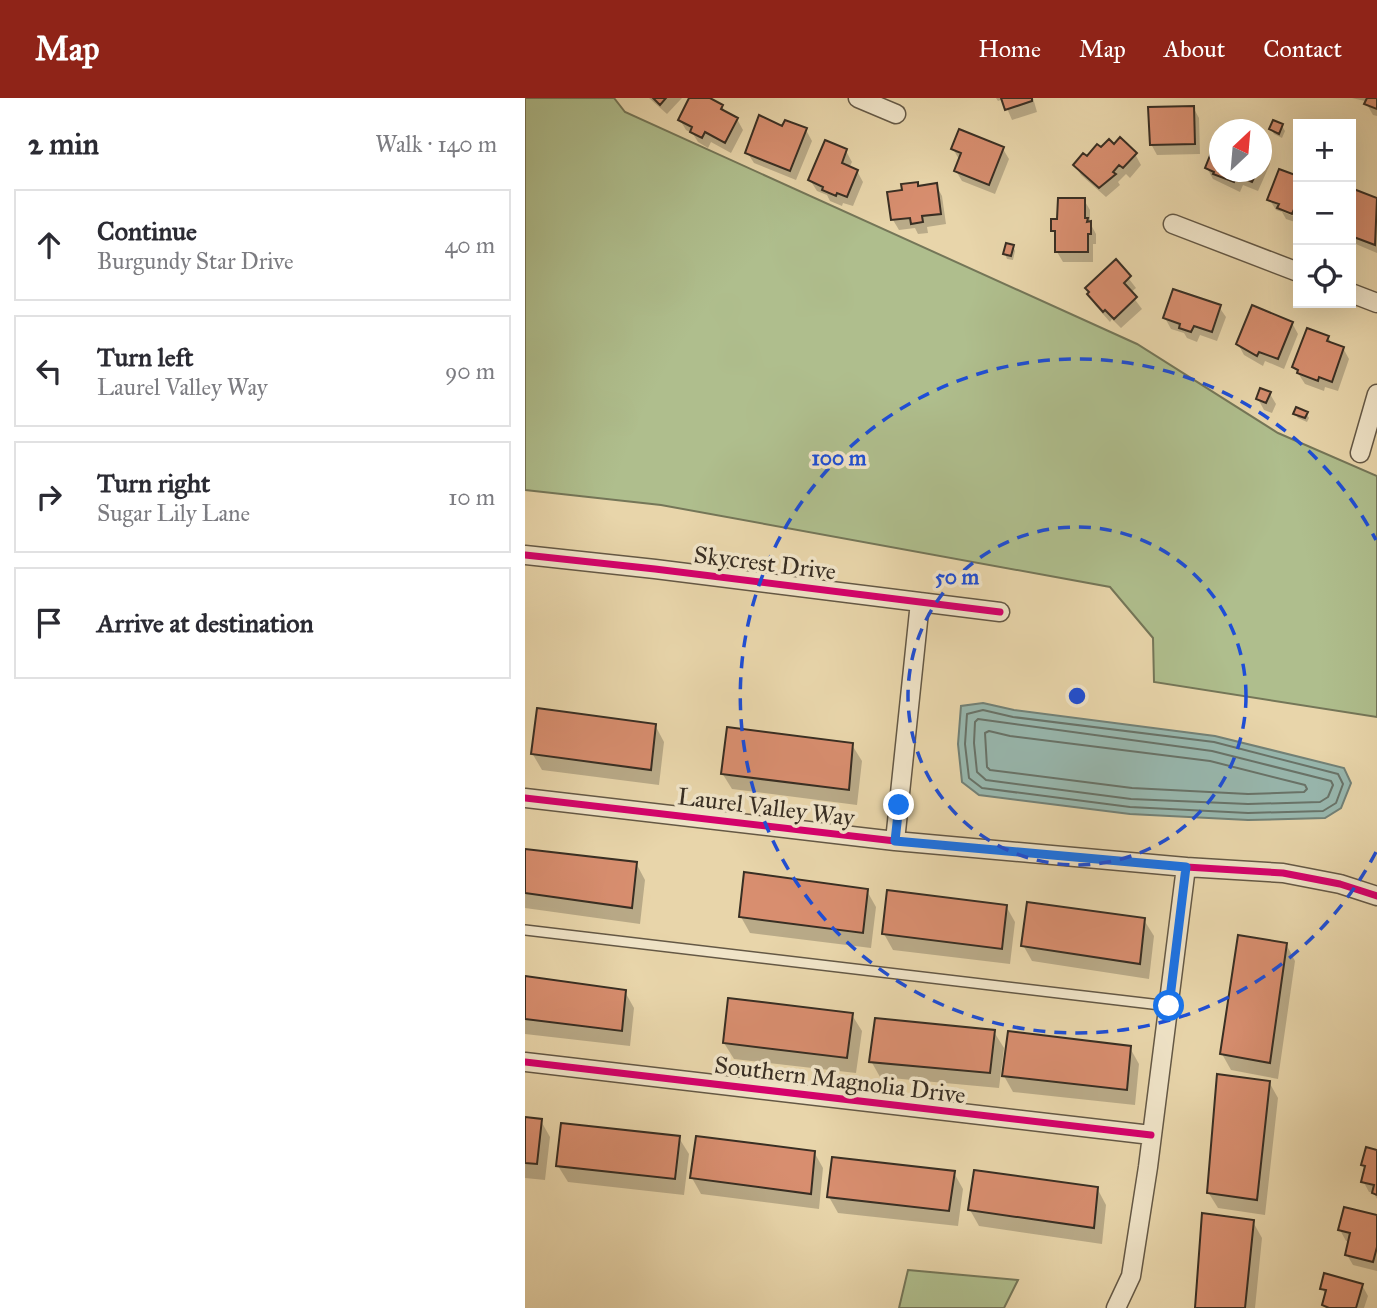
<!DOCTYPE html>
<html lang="en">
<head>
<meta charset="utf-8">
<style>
  body { margin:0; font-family:"IM FELL Great Primer",serif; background:#f7f7f7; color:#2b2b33 }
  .controls { position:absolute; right:21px; top:21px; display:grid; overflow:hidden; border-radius:0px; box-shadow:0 7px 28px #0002 }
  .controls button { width:63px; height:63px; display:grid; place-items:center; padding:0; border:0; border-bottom:2px solid #e1e1e2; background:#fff; color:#2b2b33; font:35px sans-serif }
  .compass { position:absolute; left:684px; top:21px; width:63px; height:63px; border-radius:50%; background:#fff; box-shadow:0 7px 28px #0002; rotate:26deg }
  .stop { position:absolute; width:21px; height:21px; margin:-16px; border:5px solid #1a73e8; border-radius:50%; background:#fff }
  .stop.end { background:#1a73e8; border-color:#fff; box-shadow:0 2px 7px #0008 }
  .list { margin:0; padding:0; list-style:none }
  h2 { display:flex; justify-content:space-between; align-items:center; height:91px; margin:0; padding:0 28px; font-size:30px }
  h2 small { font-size:23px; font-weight:400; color:#7c7c81 }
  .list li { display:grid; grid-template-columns:46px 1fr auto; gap:21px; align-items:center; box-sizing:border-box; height:112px; margin:0 14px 14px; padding:0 14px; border:2px solid #e1e1e2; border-radius:0px }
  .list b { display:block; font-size:26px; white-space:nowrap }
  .list p { margin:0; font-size:23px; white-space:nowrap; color:#7c7c81 }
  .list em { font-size:23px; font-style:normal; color:#7c7c81 }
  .icon { flex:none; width:38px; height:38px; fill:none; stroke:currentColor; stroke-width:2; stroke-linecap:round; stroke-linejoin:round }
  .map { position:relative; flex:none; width:852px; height:1210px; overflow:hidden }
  header { display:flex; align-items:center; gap:42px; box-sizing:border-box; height:98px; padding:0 35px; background:#8f2418; color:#fff }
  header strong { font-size:33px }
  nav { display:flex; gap:38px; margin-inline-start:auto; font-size:24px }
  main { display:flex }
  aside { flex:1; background:#fff }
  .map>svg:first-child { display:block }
  .green { fill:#afbe8d; stroke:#747658; stroke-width:2 }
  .water { fill:#98b8af; stroke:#728177; stroke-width:2 }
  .shadow { fill:#0003 }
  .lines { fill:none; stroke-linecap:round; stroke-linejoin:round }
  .shore { stroke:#687369; stroke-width:2 }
  .building { fill:#d88e6f; stroke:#382e23; stroke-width:2 }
  .service-casing { stroke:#645845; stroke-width:12 }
  .minor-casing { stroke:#645845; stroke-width:21 }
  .service { stroke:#f0e4c8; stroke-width:9 }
  .minor { stroke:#f0e4c8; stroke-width:18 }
  .cycleway-casing { stroke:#f0e4c8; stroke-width:11 }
  .cycleway { stroke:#d6006c; stroke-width:7 }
  .route { stroke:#1a73e8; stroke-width:9 }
  .ring { fill:none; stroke:#1d4ed8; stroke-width:3.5; stroke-dasharray:12 9 }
  .labels { text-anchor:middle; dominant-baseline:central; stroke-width:7; stroke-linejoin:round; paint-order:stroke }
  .street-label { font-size:24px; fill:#382e23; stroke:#f0e4c8 }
  .centre { fill:#1d4ed8; stroke:#f0e4c8; stroke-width:3.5 }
  .ring-label { font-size:21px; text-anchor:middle; font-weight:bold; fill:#1d4ed8; stroke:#f0e4c8; stroke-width:7; stroke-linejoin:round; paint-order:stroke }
</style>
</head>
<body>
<header>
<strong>Map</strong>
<nav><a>Home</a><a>Map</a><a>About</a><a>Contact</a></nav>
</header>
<main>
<aside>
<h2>2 min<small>Walk · 140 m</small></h2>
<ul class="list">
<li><svg class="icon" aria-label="ahead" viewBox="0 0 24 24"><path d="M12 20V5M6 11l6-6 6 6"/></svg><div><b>Continue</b><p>Burgundy Star Drive</p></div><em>40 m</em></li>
<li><svg class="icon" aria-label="left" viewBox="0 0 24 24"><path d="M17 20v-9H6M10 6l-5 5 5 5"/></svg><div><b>Turn left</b><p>Laurel Valley Way</p></div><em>90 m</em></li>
<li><svg class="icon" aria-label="right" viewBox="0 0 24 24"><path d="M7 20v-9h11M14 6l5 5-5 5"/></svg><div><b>Turn right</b><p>Sugar Lily Lane</p></div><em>10 m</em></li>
<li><svg class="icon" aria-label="arrive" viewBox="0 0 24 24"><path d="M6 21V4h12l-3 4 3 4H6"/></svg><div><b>Arrive at destination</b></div></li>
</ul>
</aside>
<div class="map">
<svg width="852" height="1210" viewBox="0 0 852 1210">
  <rect width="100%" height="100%" fill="#e8d5aa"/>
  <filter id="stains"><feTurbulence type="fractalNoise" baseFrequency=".00286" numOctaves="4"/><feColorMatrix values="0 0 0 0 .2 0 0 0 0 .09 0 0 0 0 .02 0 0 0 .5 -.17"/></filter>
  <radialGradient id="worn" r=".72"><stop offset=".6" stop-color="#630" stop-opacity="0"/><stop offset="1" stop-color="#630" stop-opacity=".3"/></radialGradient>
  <path class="green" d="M 0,0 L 89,0 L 100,14 L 612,246 L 753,335 L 852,378 L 852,619 L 629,584 L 628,540 L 585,489 L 136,407 L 0,392 Z
    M 383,1172 L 493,1182 L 479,1210 L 374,1210 Z"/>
  <path class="water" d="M 458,605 L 489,612 L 690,638 L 819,670 L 826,685 L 816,710 L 800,720 L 723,722 L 605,716 L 454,697 L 437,684 L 433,646 L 436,608 Z"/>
  <path class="shadow" d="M 124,0 L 157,0 L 142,16 Z
    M 166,0 L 178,0 L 197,8 L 201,16 L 212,21 L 218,32 L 206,55 L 186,44 L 183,50 L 173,44 L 168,36 L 161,32 L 155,22 Z
    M 471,0 L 508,0 L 512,14 L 487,22 L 478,1 L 473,3 Z
    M 827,0 L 852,0 L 852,18 L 848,17 L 840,3 Z
    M 668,9 L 674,20 L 675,56 L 632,57 L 626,46 Z
    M 757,28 L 760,33 L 757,40 L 749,36 L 746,31 Z
    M 258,31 L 281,32 L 287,43 L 271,82 L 229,65 L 222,54 Z
    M 694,40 L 694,74 L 736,74 L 736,54 L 739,55 L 745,66 L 733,93 L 718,87 L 715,94 L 688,81 L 682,70 Z
    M 589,48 L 610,56 L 616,67 L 605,80 L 601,76 L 593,84 L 595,87 L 581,99 L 556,77 L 550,67 L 576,52 Z
    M 428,51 L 478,51 L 484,61 L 470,96 L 437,83 L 431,73 L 435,63 Z
    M 321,53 L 327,64 L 324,70 L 332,73 L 338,84 L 328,108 L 318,105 L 317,108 L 305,103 L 302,97 L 292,93 L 285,82 Z
    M 755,73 L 773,80 L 773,116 L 756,110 L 756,113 L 773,120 L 773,125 L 761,121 L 757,114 L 751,112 L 744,101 Z
    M 411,87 L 417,98 L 421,126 L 402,129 L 403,135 L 393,136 L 390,130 L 374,132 L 368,122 L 379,93 Z
    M 826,92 L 852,102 L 852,155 L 826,144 Z
    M 559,102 L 565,112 L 565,125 L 571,136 L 571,146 L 568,146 L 568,164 L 538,164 L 532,154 L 532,140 L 528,132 L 534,123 Z
    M 488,148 L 490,153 L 488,162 L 482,161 L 480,156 Z
    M 591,164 L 611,190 L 605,195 L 617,211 L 596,230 L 587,221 L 585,224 L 570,207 L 564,197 Z
    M 694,209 L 701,219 L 692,243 L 675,237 L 672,244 L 662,240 L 659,235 L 646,231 L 640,220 Z
    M 767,225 L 773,236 L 759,271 L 740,263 L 738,268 L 719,257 L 713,246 Z
    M 803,239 L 807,246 L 818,250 L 824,261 L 813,293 L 800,289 L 799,293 L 780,286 L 769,269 Z
    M 745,296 L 751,306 L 747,315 L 739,312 L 733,301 Z
    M 781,315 L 784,320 L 782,324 L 773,320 L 770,316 Z
    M 130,627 L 139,644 L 134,687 L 17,672 L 7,655 Z
    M 327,647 L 337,663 L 332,707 L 207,691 L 197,675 Z
    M 0,752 L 111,765 L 120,782 L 115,826 L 0,810 Z
    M 342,793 L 351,809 L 346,850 L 225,835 L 216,819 Z
    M 481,808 L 490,824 L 485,866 L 368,852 L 359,836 Z
    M 619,822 L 629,838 L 624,881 L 507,863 L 498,847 Z
    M 761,846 L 770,863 L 753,981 L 706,972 L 697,956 Z
    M 0,880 L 100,894 L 109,910 L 105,948 L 0,936 Z
    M 327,917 L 337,933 L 331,975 L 209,961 L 199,945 Z
    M 469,934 L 479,950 L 474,990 L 355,979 L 346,963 Z
    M 605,950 L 614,966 L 610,1007 L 488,994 L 479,978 Z
    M 744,984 L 753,1000 L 740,1117 L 693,1110 L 683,1094 Z
    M 0,1021 L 16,1023 L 25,1039 L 20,1082 L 0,1080 Z
    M 154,1040 L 164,1056 L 159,1097 L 43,1084 L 33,1068 Z
    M 842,1051 L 852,1054 L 852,1101 L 849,1095 L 844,1094 L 838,1083 L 841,1072 L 838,1067 Z
    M 289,1054 L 298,1070 L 294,1111 L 176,1096 L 167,1080 Z
    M 429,1075 L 438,1091 L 433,1128 L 313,1115 L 304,1099 Z
    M 572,1090 L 581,1107 L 577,1146 L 454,1128 L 445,1112 Z
    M 820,1111 L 852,1119 L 852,1173 L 828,1167 L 822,1157 L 825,1143 L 821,1143 L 815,1132 Z
    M 728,1124 L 737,1140 L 730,1210 L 672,1210 Z
    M 837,1187 L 843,1198 L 839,1210 L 801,1210 L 799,1207 L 801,1198 L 797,1190 Z"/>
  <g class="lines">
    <path class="shore" d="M 458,612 L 488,619 L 689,644 L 813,676 L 818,686 L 811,705 L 798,713 L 723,715 L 605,709 L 457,690 L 444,680 L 440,646 L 442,616 Z
      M 453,621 L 687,653 L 806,683 L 808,687 L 803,699 L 795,704 L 723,706 L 606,701 L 461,682 L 452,674 L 449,645 L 450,624 Z
      M 464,633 L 485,638 L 685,663 L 780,687 L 782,691 L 779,694 L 723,696 L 607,690 L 465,672 L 462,669 L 460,635 Z"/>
  </g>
  <path class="building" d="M 128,0 L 141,0 L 135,7 Z
    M 164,0 L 185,0 L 198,7 L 196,11 L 213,20 L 200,45 L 180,34 L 177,40 L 165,34 L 167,29 L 153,22 Z
    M 476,0 L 507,0 L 507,3 L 480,12 Z
    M 842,0 L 852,0 L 852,11 L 839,6 Z
    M 669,8 L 670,46 L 625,47 L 623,9 Z
    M 234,17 L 257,28 L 260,22 L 282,30 L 265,73 L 220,55 Z
    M 748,22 L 758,26 L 754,36 L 744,31 Z
    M 434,31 L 479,49 L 464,87 L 429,73 L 436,55 L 426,51 Z
    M 694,35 L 694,74 L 732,74 L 727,84 L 712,77 L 709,84 L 688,76 L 689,74 L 680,70 Z
    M 595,39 L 612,55 L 598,70 L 594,67 L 588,74 L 591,76 L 574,90 L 548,67 L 558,55 L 562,58 L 572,46 L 576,49 L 584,41 L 589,46 Z
    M 300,42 L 322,51 L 317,65 L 333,72 L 322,99 L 312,95 L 311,98 L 297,92 L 298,89 L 283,82 Z
    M 754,71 L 773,78 L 773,111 L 770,109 L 767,116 L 752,110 L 754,106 L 742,102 Z
    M 393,84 L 393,88 L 412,85 L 416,116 L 397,118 L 398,124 L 386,126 L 385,120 L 366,122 L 362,94 L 377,92 L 376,86 Z
    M 826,90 L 852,100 L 850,147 L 826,138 Z
    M 533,100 L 560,100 L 560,120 L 563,120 L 562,124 L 566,123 L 566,136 L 563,136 L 563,154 L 530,154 L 530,133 L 526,133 L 526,121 L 532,121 Z
    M 481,145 L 489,147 L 486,158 L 478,156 Z
    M 591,161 L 606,178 L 599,185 L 612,199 L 589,221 L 580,212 L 578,214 L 562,196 L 564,194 L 560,190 Z
    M 648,191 L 696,207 L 687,234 L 669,228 L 666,234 L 654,230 L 655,226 L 638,220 Z
    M 727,207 L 768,224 L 753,261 L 734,254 L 732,258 L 711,246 Z
    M 782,230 L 804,238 L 802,243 L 819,249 L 807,284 L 794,279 L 793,283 L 772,275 L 773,272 L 767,269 Z
    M 735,290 L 746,294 L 741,305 L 731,301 Z
    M 771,309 L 783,314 L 780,320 L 768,316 Z
    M 12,610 L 131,626 L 126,672 L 6,656 Z
    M 202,629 L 328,645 L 324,692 L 196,676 Z
    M 0,751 L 112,764 L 107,810 L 0,795 Z
    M 219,774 L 343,791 L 338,835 L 214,819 Z
    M 362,792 L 482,807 L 477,851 L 357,836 Z
    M 502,804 L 620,820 L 615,866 L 496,848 Z
    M 713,837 L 762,845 L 745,965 L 695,956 Z
    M 0,878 L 101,892 L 97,933 L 0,921 Z
    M 203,900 L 328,915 L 322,960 L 198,945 Z
    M 350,920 L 470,932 L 465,975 L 344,964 Z
    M 483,933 L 606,948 L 602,992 L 477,978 Z
    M 692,976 L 745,983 L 732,1102 L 682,1095 Z
    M 0,1019 L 17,1021 L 12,1066 L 0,1065 Z
    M 36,1025 L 155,1038 L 150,1081 L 31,1068 Z
    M 171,1038 L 290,1053 L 286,1096 L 165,1080 Z
    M 841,1049 L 852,1052 L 852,1097 L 847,1095 L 849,1087 L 836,1084 L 840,1068 L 836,1067 Z
    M 307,1059 L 430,1073 L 424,1113 L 302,1099 Z
    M 449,1072 L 573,1089 L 569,1130 L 443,1112 Z
    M 819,1109 L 852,1117 L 852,1149 L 848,1164 L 820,1157 L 825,1135 L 813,1132 Z
    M 677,1115 L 729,1122 L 720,1210 L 670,1210 Z
    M 799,1175 L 838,1186 L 831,1210 L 804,1210 L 797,1207 L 801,1192 L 795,1191 Z"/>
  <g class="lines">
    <defs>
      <path id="service" d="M 0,832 L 644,908"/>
      <path id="minor" d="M 333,0 L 371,16
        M 648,126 L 773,174
        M 826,195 L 852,205
        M 835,355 L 852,296
        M 0,457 L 130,471 L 475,514
        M 0,700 L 370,743 L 661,769 L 758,775 L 815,786 L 852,798
        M 370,743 L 395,504
        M 0,964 L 626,1037
        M 591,1210 L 606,1178 L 623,1069 L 661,769"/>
    </defs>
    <use href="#service" class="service-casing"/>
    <use href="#minor" class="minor-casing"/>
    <use href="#service" class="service"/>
    <use href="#minor" class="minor"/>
    <defs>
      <path id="cycleway" d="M 0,457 L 130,471 L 475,514
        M 0,700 L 370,743 L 661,769 L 758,775 L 815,786 L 852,798
        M 0,964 L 626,1037"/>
    </defs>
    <use href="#cycleway" class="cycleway-casing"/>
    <use href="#cycleway" class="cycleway"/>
  </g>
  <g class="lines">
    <path class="route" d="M 374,707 L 370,743 L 661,769 L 644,908"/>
  </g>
  <g class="ring">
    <circle cx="552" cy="598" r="169"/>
    <path d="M851 754A337 337 0 1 1 851 442"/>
  </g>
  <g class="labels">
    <g class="street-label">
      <text transform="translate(240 465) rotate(7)">Skycrest Drive</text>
      <text transform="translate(241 709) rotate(7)">Laurel Valley Way</text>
      <text transform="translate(315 982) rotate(7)">Southern Magnolia Drive</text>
    </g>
  </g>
  <circle cx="552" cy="598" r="10" class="centre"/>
  <g class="ring-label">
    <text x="314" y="367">100 m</text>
    <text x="432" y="486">50 m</text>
  </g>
  <rect width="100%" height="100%" filter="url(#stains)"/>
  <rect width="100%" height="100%" fill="url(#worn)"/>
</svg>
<div class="controls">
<button>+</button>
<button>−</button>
<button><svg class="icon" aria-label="locate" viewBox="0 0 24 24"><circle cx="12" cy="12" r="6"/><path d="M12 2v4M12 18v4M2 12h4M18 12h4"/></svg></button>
</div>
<svg class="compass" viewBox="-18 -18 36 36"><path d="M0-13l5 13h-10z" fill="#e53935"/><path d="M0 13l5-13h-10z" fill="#7c7c81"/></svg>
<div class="stop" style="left:644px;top:908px"></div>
<div class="stop end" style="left:374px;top:707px"></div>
</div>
</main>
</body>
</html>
